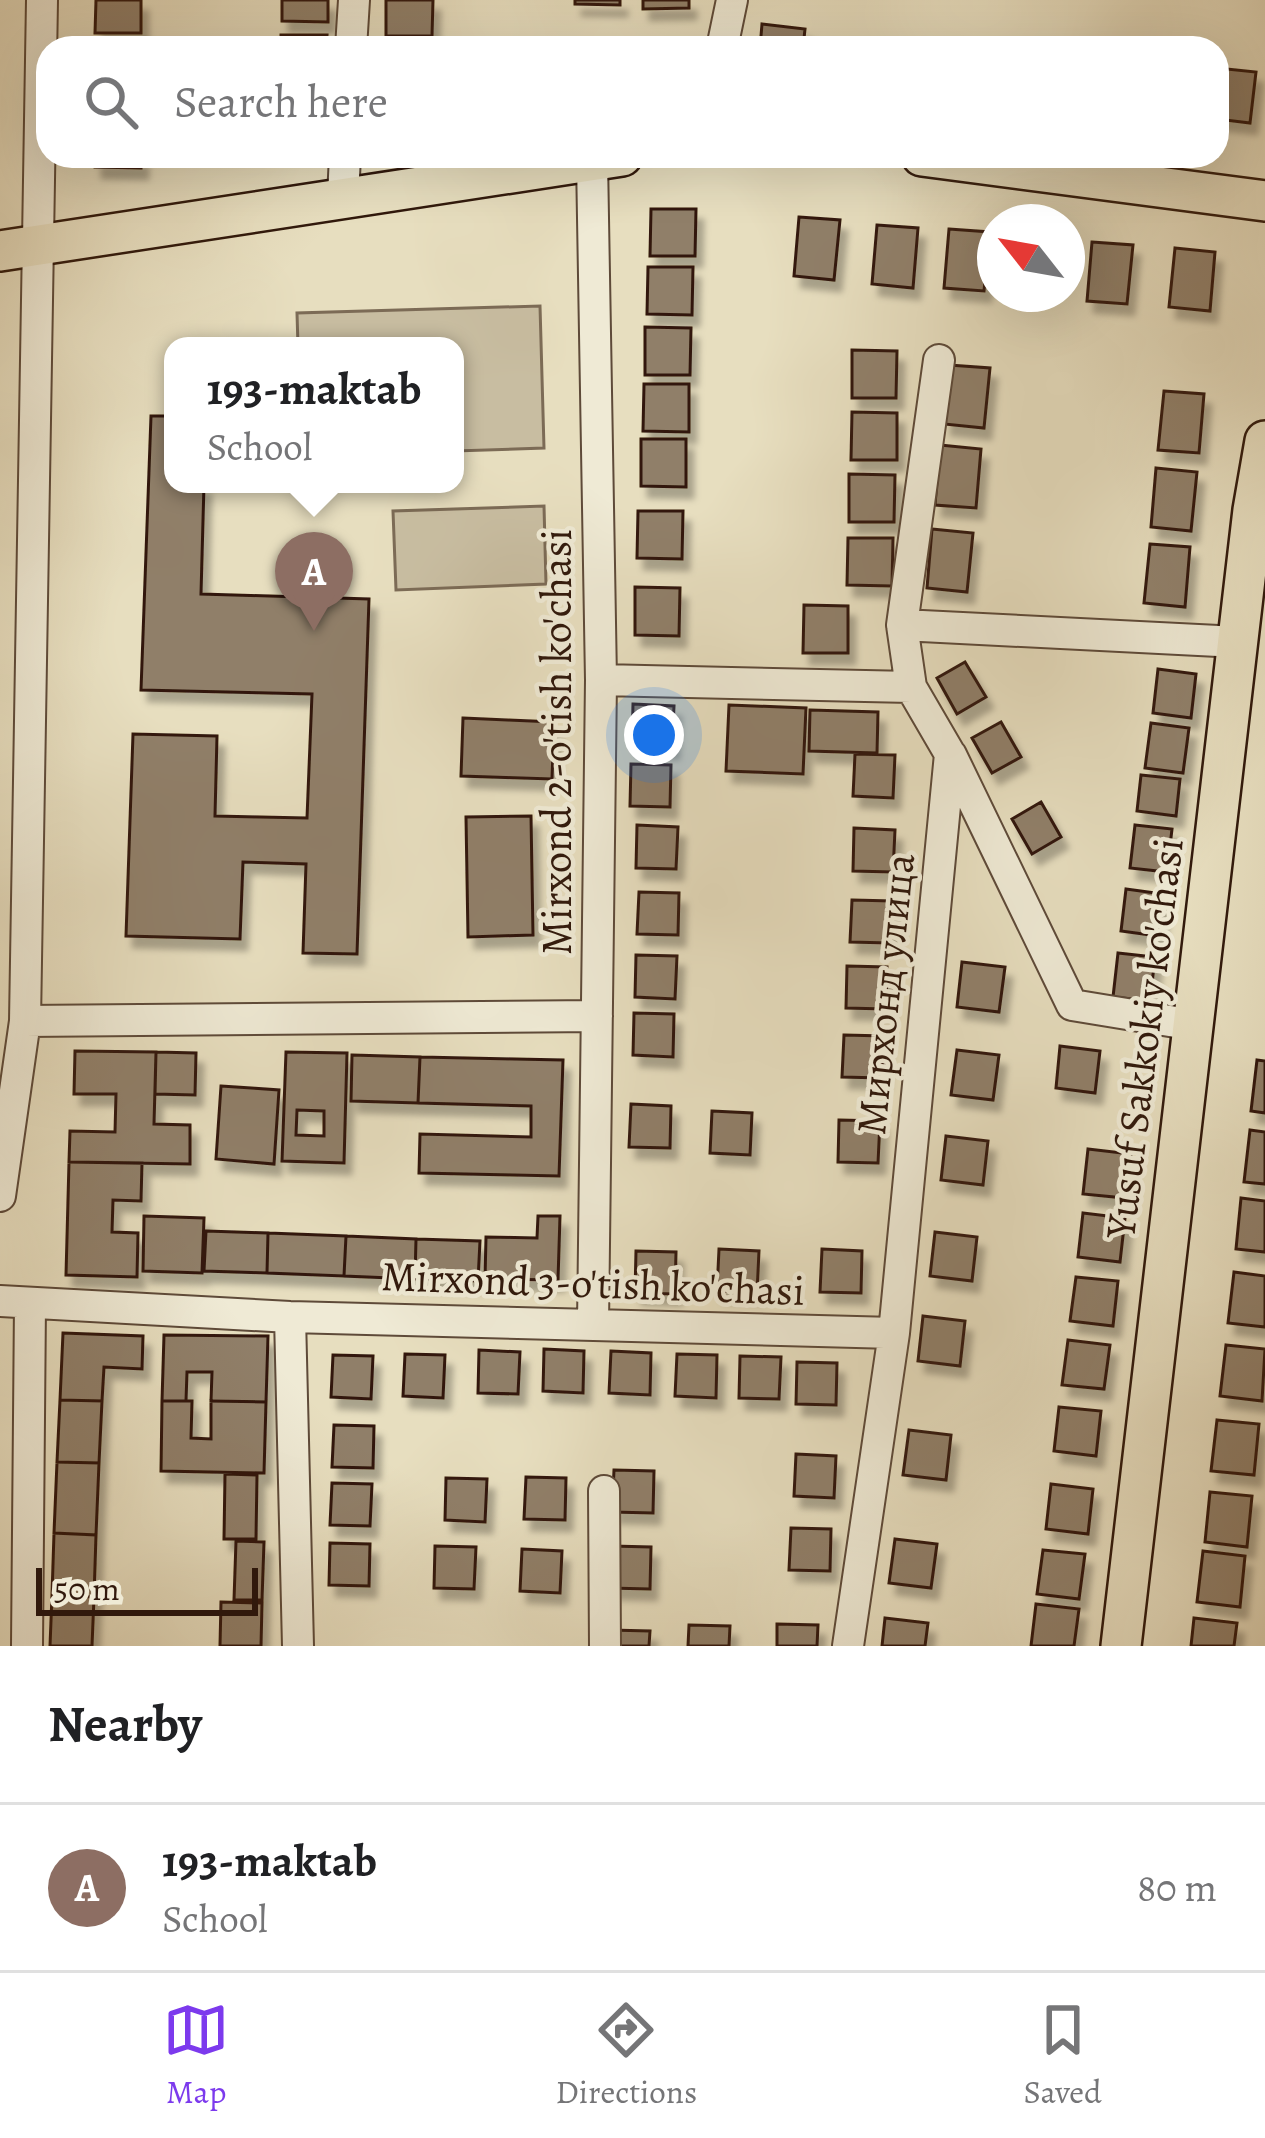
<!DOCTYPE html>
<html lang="en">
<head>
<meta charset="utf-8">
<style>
  body { margin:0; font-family:Alegreya,serif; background:#f2f2f2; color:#202124 }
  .compass { position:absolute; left:977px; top:204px; width:108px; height:108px; border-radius:50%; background:#fff; box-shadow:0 12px 48px #0002; rotate:301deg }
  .scale { position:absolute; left:36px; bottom:30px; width:222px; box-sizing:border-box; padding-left:12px; border:6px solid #31190c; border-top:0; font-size:33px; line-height:42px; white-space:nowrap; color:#31190c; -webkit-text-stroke:9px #efead5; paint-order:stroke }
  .you { position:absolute; left:654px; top:735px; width:42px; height:42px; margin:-30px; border:9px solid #fff; border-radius:50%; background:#1a73e8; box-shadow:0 0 0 18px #1a73e833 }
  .badge { display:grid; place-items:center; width:78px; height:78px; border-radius:50%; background:#7c3aed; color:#fff; font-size:39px; font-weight:700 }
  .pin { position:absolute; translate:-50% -99px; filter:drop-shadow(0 3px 6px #0008) }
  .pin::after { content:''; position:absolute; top:63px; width:42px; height:36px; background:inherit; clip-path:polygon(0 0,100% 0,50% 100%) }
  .popup { position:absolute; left:164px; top:337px; width:300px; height:156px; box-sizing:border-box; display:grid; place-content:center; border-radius:24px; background:#fff; filter:drop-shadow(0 3px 9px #0005); font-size:39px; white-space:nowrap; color:#757577 }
  .popup b { font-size:45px; color:#202124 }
  .popup::after { content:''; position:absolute; left:50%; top:100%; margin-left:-24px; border:24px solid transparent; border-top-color:#fff }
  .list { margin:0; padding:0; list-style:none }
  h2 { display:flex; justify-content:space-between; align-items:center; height:156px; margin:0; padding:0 48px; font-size:51px }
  h2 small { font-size:39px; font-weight:400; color:#757577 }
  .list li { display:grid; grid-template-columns:78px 1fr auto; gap:36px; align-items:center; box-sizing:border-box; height:168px; padding:0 48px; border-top:3px solid #e0e0e0 }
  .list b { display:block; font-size:45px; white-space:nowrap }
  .list p { margin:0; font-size:39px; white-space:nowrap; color:#757577 }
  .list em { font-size:39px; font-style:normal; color:#757577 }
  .icon { flex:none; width:66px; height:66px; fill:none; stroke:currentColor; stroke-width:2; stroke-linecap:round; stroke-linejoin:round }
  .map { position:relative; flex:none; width:1265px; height:1646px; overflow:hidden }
  .search { position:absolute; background:#fff; box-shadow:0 12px 48px #0002; left:36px; right:36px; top:36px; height:132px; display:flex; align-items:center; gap:30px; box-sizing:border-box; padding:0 42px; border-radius:36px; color:#757577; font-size:45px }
  .sheet { height:324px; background:#fff }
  nav { display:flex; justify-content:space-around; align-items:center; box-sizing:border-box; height:168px; border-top:3px solid #e0e0e0; background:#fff; font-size:33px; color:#757577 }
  nav a { display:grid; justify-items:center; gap:6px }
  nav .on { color:#7c3aed }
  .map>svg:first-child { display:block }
  .green { fill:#c8bda1; stroke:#7c6b56; stroke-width:3 }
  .building { fill:#907f69; stroke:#31190c; stroke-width:3; fill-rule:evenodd; filter:url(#shadow) }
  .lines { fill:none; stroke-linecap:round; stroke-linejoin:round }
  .minor-casing { stroke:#5e4a39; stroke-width:34 }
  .major-casing { stroke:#31190c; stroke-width:44 }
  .minor { stroke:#efead5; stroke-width:30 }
  .major { stroke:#e7debf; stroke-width:39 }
  .labels { text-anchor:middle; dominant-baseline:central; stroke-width:9; stroke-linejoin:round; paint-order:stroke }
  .street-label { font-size:42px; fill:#31190c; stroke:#efead5 }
</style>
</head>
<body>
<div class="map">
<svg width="1265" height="1646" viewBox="0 0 1265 1646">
  <defs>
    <filter id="shadow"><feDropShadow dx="7" dy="11" stdDeviation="3" flood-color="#0004"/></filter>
  </defs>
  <rect width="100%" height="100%" fill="#e7debf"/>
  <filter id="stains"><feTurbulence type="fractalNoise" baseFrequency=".00167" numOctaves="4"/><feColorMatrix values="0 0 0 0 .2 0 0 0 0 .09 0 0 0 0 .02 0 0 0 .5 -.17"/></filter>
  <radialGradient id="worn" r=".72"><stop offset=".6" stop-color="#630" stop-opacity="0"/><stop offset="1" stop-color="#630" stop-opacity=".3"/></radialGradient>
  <path class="green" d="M 540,306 L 544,448 L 455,451 L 455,346 L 298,346 L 297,313 Z
    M 544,506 L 546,584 L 396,590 L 393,511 Z"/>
  <path class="building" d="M 96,0 L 141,0 L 141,33 L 95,33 Z
    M 282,0 L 328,0 L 328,22 L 282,21 Z
    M 386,0 L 433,0 L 432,36 L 386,36 Z
    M 575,0 L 620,0 L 620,5 L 575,4 Z
    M 643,0 L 689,0 L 689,8 L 643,9 Z
    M 762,24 L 805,29 L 803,48 L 760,48 Z
    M 281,35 L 327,35 L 326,48 L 281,48 Z
    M 449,44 L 494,44 L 494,48 L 449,48 Z
    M 96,45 L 141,45 L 141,48 L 96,48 Z
    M 1217,68 L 1256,72 L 1250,123 L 1217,119 Z
    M 95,156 L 141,156 L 141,168 L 95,167 Z
    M 651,209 L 696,209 L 695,256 L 650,256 Z
    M 799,217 L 840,220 L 834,280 L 794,276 Z
    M 877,225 L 918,228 L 913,288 L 872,284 Z
    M 949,229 L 990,232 L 984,291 L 944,288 Z
    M 1092,242 L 1133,245 L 1127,304 L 1087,301 Z
    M 1175,248 L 1215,252 L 1210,311 L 1169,307 Z
    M 648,267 L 693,267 L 692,315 L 647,314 Z
    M 645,327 L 691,328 L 690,375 L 645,375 Z
    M 852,350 L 897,351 L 896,398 L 852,398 Z
    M 949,365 L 990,368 L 984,428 L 944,424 Z
    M 644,384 L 689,384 L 689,432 L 643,431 Z
    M 1164,391 L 1204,394 L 1199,453 L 1158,450 Z
    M 852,412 L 897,413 L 897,460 L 851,460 Z
    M 151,416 L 173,416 L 173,484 L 204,484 L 201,594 L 369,599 L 357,954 L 303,953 L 306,864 L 243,862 L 240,939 L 126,936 L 133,734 L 217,736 L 215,816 L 307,818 L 312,694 L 141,690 Z
    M 641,439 L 686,439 L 686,487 L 641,486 Z
    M 940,445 L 981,449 L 976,508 L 935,505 Z
    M 1156,468 L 1197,472 L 1191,531 L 1151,527 Z
    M 849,474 L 895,475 L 894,522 L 849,522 Z
    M 638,511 L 683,511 L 682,559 L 637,558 Z
    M 932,529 L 973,533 L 967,592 L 927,588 Z
    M 848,538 L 893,538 L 892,586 L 847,585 Z
    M 1150,544 L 1190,547 L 1185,607 L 1144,603 Z
    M 635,587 L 680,588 L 679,636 L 635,635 Z
    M 804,605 L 848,606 L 848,653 L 803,653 Z
    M 965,662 L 986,697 L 957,714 L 937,678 Z
    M 1158,669 L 1196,674 L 1191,718 L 1153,713 Z
    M 633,704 L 674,706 L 672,748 L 632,747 Z
    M 729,705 L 806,708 L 803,774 L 726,771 Z
    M 810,710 L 878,712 L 877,753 L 809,751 Z
    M 463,718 L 554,722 L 552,779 L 461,776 Z
    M 1001,722 L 1021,757 L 992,773 L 972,738 Z
    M 1151,723 L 1189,728 L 1183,773 L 1145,768 Z
    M 855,754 L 895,755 L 893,798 L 853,796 Z
    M 631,764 L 671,765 L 670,807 L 630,806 Z
    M 1141,775 L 1180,779 L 1176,816 L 1137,811 Z
    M 1041,802 L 1061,837 L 1032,854 L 1012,819 Z
    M 531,816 L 533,935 L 468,937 L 466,817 Z
    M 637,825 L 678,827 L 676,869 L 636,868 Z
    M 1135,825 L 1172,829 L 1167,872 L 1130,868 Z
    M 854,828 L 895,830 L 893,872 L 853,871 Z
    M 1126,889 L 1163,894 L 1158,936 L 1121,931 Z
    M 639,892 L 679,893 L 678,935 L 637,934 Z
    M 852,900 L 892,901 L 890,943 L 850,942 Z
    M 1118,953 L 1155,957 L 1150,1001 L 1113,997 Z
    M 636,955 L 677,956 L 675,999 L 635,997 Z
    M 962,962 L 1005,967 L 999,1012 L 957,1007 Z
    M 847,966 L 887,967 L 886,1009 L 846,1008 Z
    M 634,1013 L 674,1014 L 673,1057 L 633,1055 Z
    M 844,1035 L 884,1036 L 882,1078 L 842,1077 Z
    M 1060,1046 L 1100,1051 L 1095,1093 L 1056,1088 Z
    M 957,1050 L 999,1055 L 993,1100 L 951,1095 Z
    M 75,1051 L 156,1052 L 154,1124 L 190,1125 L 190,1164 L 69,1162 L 70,1131 L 115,1132 L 116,1094 L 74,1094 Z
    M 156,1052 L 196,1053 L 195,1095 L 155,1094 Z
    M 286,1052 L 347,1053 L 344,1163 L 282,1161 ZM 297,1110 L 324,1111 L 324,1136 L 296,1135 Z
    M 352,1055 L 420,1057 L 418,1103 L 351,1101 Z
    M 420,1057 L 563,1060 L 559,1176 L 419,1173 L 420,1134 L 531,1137 L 531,1106 L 418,1103 Z
    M 1257,1060 L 1265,1061 L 1265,1113 L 1251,1111 Z
    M 221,1086 L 279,1090 L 274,1164 L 216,1159 Z
    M 631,1104 L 671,1106 L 670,1148 L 629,1147 Z
    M 712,1111 L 752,1113 L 750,1155 L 710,1153 Z
    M 839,1120 L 880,1121 L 878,1163 L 838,1162 Z
    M 1250,1130 L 1265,1132 L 1265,1184 L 1244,1182 Z
    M 946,1136 L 988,1141 L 983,1185 L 941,1180 Z
    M 1088,1149 L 1131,1154 L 1125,1198 L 1083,1194 Z
    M 69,1162 L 142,1163 L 141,1201 L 113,1200 L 112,1232 L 138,1233 L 137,1277 L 66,1275 Z
    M 1241,1198 L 1265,1201 L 1265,1252 L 1236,1249 Z
    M 1083,1213 L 1125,1218 L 1120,1262 L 1078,1257 Z
    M 144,1216 L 204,1218 L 202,1273 L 143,1271 Z
    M 538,1216 L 560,1216 L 558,1280 L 485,1279 L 486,1237 L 537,1238 Z
    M 206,1231 L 268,1233 L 267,1273 L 204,1271 Z
    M 935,1232 L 977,1237 L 972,1281 L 930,1276 Z
    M 268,1233 L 346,1236 L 344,1276 L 267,1273 Z
    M 346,1236 L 416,1239 L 415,1279 L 344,1276 Z
    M 416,1239 L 480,1241 L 478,1281 L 415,1279 Z
    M 719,1249 L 759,1251 L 757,1293 L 717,1291 Z
    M 822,1249 L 862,1251 L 861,1293 L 820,1292 Z
    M 636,1251 L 676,1252 L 675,1294 L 635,1293 Z
    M 1234,1272 L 1265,1276 L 1265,1327 L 1228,1323 Z
    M 1076,1277 L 1118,1281 L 1113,1326 L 1070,1321 Z
    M 923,1316 L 965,1321 L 960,1366 L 918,1361 Z
    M 63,1333 L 143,1336 L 142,1369 L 104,1367 L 102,1401 L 60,1400 Z
    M 164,1335 L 268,1336 L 266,1402 L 211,1401 L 212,1372 L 187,1372 L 186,1401 L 162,1401 Z
    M 1068,1340 L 1110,1345 L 1104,1389 L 1062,1385 Z
    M 1226,1345 L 1265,1349 L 1262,1401 L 1220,1396 Z
    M 544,1349 L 584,1351 L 583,1393 L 543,1391 Z
    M 479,1350 L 520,1352 L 518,1394 L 478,1393 Z
    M 611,1351 L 651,1353 L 650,1395 L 609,1393 Z
    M 405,1354 L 445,1355 L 443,1398 L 403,1396 Z
    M 677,1354 L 717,1355 L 716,1398 L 675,1396 Z
    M 333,1355 L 373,1356 L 371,1399 L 331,1397 Z
    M 740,1356 L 781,1357 L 779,1399 L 739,1398 Z
    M 797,1362 L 837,1363 L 836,1405 L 796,1404 Z
    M 60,1400 L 102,1401 L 99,1463 L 57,1462 Z
    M 162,1401 L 192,1401 L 191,1438 L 211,1439 L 211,1401 L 266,1402 L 264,1473 L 161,1471 Z
    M 1059,1407 L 1101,1411 L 1096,1456 L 1054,1451 Z
    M 1217,1420 L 1259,1424 L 1254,1475 L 1211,1471 Z
    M 334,1425 L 374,1426 L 373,1468 L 332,1467 Z
    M 909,1430 L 951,1435 L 946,1480 L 903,1475 Z
    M 796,1454 L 836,1456 L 834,1498 L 794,1496 Z
    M 57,1462 L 99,1463 L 96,1535 L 54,1533 Z
    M 614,1470 L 654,1471 L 653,1513 L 612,1512 Z
    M 225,1474 L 257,1475 L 256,1539 L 224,1539 Z
    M 526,1477 L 566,1478 L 565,1520 L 524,1519 Z
    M 446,1478 L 487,1479 L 485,1522 L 445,1520 Z
    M 332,1483 L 372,1484 L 370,1526 L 330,1525 Z
    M 1051,1484 L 1093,1489 L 1088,1534 L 1046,1529 Z
    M 1210,1492 L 1252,1496 L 1247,1547 L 1205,1542 Z
    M 791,1528 L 831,1529 L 830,1571 L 789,1570 Z
    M 54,1533 L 96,1535 L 94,1597 L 52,1595 Z
    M 895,1539 L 937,1544 L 931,1588 L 889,1583 Z
    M 236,1541 L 264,1542 L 262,1600 L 234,1600 Z
    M 330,1543 L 370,1544 L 369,1586 L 329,1585 Z
    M 435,1546 L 476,1547 L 474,1589 L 434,1588 Z
    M 611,1546 L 651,1547 L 650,1589 L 609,1588 Z
    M 522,1549 L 562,1551 L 560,1593 L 520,1591 Z
    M 1043,1550 L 1085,1554 L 1079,1599 L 1037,1594 Z
    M 1203,1551 L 1245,1556 L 1240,1607 L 1197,1602 Z
    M 52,1595 L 94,1597 L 92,1646 L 50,1646 Z
    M 221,1602 L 262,1603 L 261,1646 L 220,1646 Z
    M 1036,1604 L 1079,1609 L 1074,1646 L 1031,1646 Z
    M 885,1618 L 928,1623 L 925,1646 L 882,1646 Z
    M 1194,1618 L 1237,1623 L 1234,1646 L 1191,1646 Z
    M 777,1624 L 818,1625 L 817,1646 L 777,1646 Z
    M 689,1625 L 730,1626 L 729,1646 L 688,1646 Z
    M 609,1630 L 650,1631 L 649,1646 L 609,1646 Z"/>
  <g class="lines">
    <defs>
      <path id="minor" d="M 351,48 L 354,0
        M 722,48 L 732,0
        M 592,160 L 601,680 L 593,1325
        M 343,197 L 345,156
        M 902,625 L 1238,642
        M 601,680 L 911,687
        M 951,755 L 1072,1005 L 1194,1025
        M 25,1021 L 597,1016
        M 0,1196 L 25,1021 L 42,0
        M 0,1301 L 290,1317 L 894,1333
        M 290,1317 L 298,1646
        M 604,1491 L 605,1646
        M 27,1646 L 30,1303
        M 848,1646 L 894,1333 L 950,754 L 911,687 L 902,625 L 939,360"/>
      <path id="major" d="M 922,156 L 1265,201
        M 0,251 L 622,156
        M 1121,1646 L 1253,510 L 1265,441"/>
    </defs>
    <use href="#minor" class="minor-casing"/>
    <use href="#major" class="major-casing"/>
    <use href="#minor" class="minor"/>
    <use href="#major" class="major"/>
  </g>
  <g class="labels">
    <g class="street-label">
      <text transform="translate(556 742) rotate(-90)">Mirxond 2-o'tish ko'chasi</text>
      <text transform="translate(885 994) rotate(-84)">Мирхонд улица</text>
      <text transform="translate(1144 1038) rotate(-83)">Yusuf Sakkokiy ko'chasi</text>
      <text transform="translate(593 1283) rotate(2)">Mirxond 3-o'tish ko'chasi</text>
    </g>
  </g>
  <rect width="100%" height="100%" filter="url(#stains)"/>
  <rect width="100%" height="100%" fill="url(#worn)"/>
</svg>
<svg class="compass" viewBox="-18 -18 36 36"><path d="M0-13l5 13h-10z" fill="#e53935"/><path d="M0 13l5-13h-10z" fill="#757577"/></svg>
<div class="scale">50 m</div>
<div class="you"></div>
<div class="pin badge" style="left:314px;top:631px;background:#8d6e63">A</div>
<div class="popup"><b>193-maktab</b>School</div>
<div class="search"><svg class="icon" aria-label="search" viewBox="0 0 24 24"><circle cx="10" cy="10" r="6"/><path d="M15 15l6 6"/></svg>Search here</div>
</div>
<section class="sheet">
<h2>Nearby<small></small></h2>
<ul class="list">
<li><span class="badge" style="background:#8d6e63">A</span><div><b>193-maktab</b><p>School</p></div><em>80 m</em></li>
</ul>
</section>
<nav>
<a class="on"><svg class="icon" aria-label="map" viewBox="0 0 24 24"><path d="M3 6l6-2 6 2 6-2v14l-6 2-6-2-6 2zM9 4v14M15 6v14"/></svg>Map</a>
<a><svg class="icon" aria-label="directions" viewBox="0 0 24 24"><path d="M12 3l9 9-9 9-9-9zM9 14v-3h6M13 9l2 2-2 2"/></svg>Directions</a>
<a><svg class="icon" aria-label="saved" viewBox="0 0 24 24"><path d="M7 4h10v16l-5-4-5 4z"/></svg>Saved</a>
</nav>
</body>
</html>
